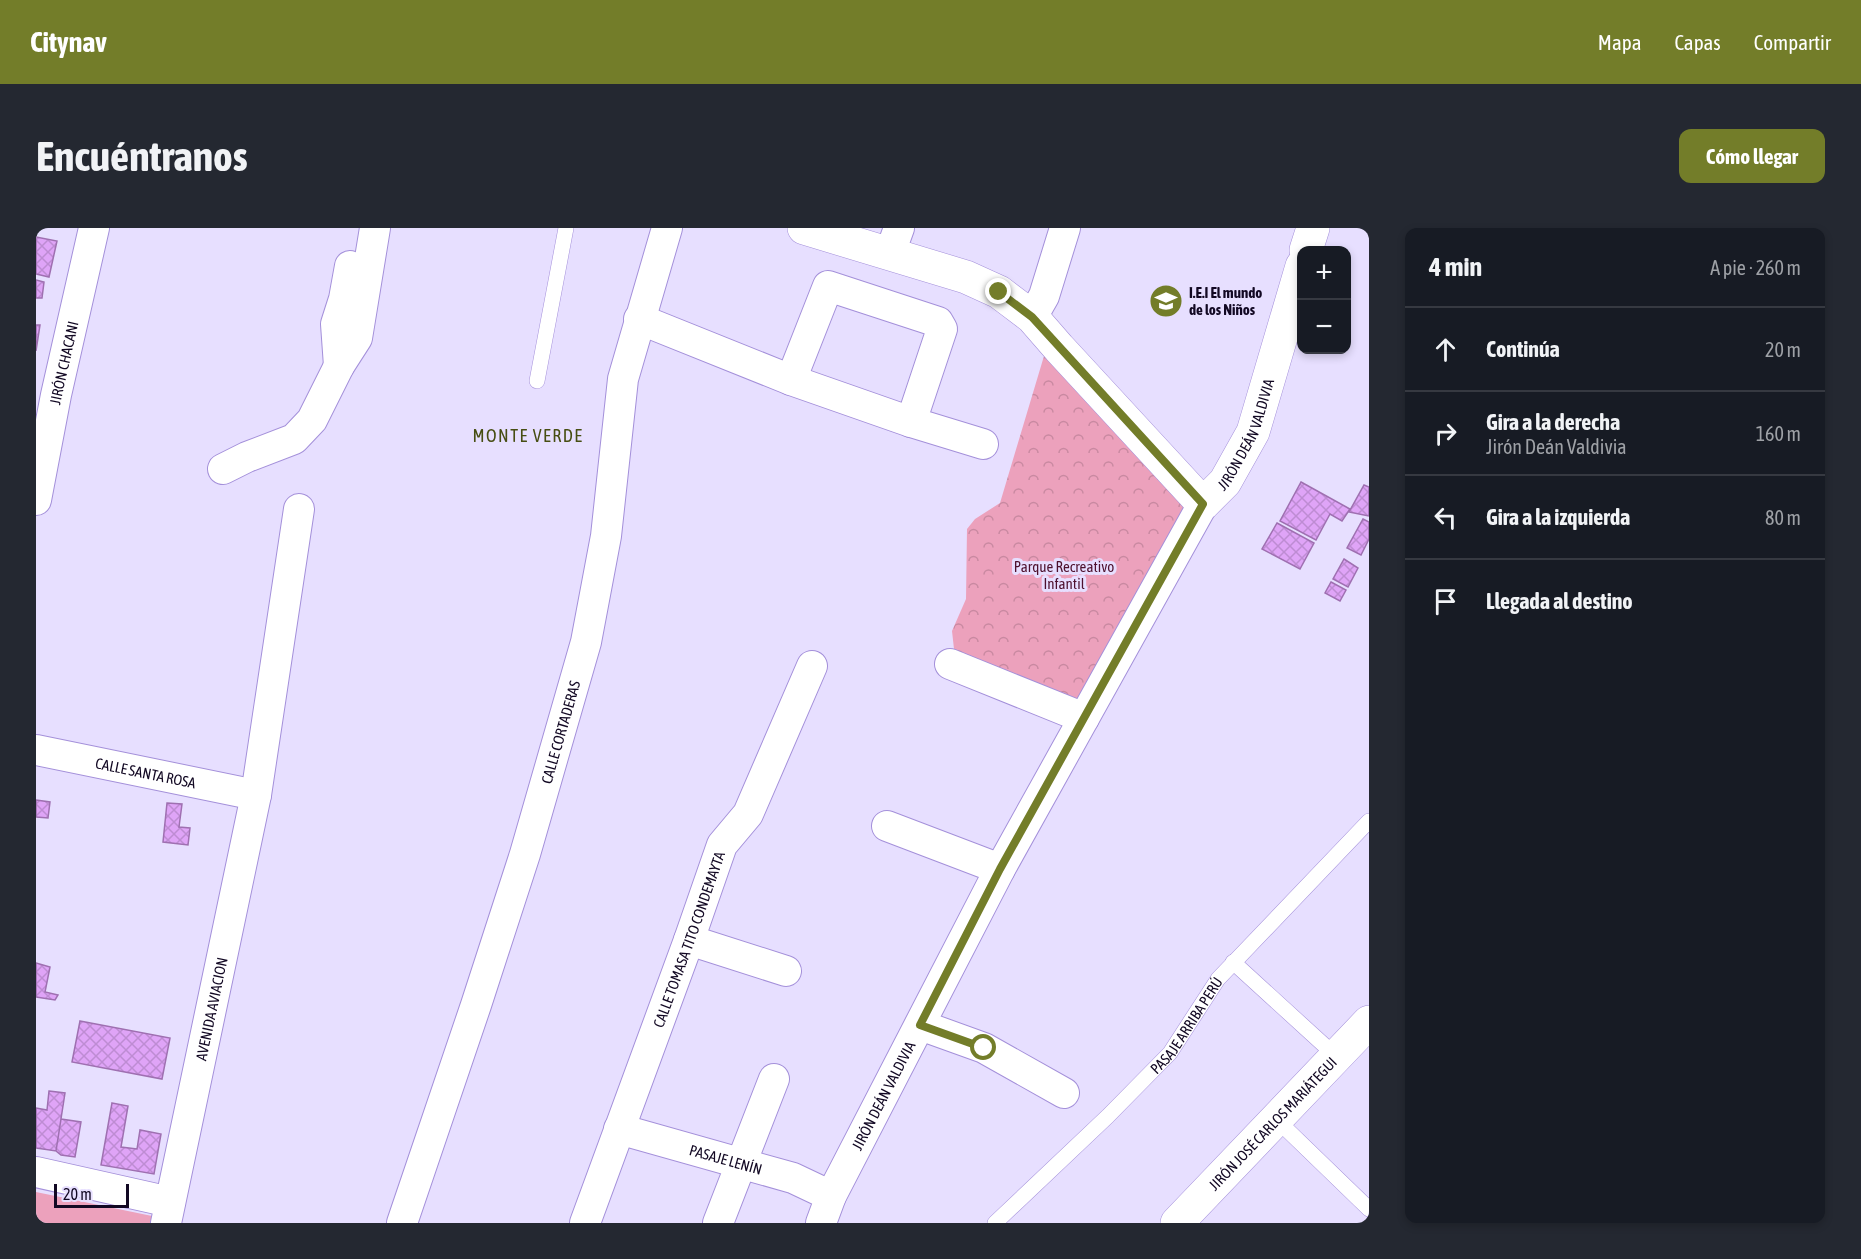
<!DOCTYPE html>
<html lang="es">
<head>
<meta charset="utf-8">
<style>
  body { margin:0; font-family:"Asap Condensed",sans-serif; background:#242831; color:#f1f3f6 }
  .controls { position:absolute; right:18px; top:18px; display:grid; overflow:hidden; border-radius:12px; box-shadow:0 3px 9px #0003 }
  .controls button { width:54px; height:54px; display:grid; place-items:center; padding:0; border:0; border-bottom:2px solid #363941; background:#171b24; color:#f1f3f6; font:30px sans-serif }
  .scale { position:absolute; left:18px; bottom:15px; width:75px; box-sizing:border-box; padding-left:6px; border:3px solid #120823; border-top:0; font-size:16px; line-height:21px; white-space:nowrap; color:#120823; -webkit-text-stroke:4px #e7dfff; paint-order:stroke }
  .stop { position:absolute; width:18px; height:18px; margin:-14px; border:4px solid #737d29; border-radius:50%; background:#fff }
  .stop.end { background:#737d29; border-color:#fff; box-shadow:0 2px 6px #0008 }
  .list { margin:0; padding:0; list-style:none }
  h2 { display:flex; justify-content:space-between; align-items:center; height:78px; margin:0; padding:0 24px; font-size:26px }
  h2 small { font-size:20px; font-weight:400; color:#9ea1a6 }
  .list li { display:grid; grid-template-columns:39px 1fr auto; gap:18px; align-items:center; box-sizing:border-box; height:84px; padding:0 24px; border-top:2px solid #363941 }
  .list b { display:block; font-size:22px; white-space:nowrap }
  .list p { margin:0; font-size:20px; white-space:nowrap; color:#9ea1a6 }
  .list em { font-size:20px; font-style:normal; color:#9ea1a6 }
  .icon { flex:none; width:33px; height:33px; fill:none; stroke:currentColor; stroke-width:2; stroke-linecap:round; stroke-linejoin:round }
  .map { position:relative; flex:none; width:1333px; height:995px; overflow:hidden; border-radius:12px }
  header { display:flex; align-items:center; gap:36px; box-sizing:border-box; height:84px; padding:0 30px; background:#737d29; color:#fff }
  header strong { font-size:28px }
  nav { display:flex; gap:33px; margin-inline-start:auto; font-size:21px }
  .intro { display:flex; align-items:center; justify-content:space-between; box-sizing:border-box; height:144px; padding:0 36px }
  h1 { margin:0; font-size:42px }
  .button { padding:15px 27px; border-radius:12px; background:#737d29; color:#fff; font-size:21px; font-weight:700 }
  main { display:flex; gap:36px; padding:0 36px }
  aside { flex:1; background:#171b24; border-radius:12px; box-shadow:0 3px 9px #0003 }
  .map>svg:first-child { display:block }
  .forest { fill:url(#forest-crowns) }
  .pitch { fill:#eca1bc }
  .building { fill:url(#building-cross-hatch); stroke:#9f70b1; stroke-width:1.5 }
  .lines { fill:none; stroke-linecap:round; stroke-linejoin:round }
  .lane-casing { stroke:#a490da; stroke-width:16 }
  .street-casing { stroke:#a490da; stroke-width:32 }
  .secondary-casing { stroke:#a490da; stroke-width:34 }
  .lane { stroke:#fff; stroke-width:15 }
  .street { stroke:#fff; stroke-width:30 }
  .secondary { stroke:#fff; stroke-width:33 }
  .route { stroke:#737d29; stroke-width:8 }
  .labels { text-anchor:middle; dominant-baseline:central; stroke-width:6; stroke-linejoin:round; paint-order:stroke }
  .poi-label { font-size:15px; font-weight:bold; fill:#120823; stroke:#e7dfff; text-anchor:start }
  .street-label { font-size:15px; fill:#120823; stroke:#e7dfff }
  .park-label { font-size:15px; fill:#4e112e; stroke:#e7dfff }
  .quarter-label { font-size:18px; letter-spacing:1.5px; fill:#474e13; stroke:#e7dfff }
</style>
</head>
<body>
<header>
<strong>Citynav</strong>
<nav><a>Mapa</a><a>Capas</a><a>Compartir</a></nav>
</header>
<div class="intro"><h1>Encuéntranos</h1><a class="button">Cómo llegar</a></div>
<main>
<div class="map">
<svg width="1333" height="995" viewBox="0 0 1333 995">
  <defs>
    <pattern id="forest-crowns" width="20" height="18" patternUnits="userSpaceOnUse" patternTransform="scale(1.5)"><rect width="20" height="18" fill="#eca1bc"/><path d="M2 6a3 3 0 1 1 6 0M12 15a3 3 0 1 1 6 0" fill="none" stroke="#c989a1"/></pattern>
    <pattern id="building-cross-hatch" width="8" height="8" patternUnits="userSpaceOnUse" patternTransform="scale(1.5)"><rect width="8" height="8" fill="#dfa4f7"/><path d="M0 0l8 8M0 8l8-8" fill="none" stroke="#be8cd3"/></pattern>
  </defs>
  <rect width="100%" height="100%" fill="#e7dfff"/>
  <path class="forest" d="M 1011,118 L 1164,298 L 1078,456 L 1038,476 L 919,430 L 916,403 L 930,371 L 931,301 L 939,291 L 964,275 Z"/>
  <path class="pitch" d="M 0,964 L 116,988 L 115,995 L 0,995 Z"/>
  <path class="building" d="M 0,9 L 21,13 L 13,49 L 0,46 Z
    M 0,52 L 8,54 L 6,70 L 0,70 Z
    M 0,97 L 4,97 L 0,123 Z
    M 1265,254 L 1314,281 L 1306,293 L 1294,286 L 1280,312 L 1244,293 Z
    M 1328,257 L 1333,259 L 1333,288 L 1313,284 Z
    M 1327,291 L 1333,294 L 1333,311 L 1325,327 L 1311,320 Z
    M 1241,295 L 1278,315 L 1264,341 L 1226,321 Z
    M 1308,331 L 1322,340 L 1312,359 L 1297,351 Z
    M 1295,354 L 1310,362 L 1304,373 L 1289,365 Z
    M 0,572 L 14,574 L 12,590 L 0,589 Z
    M 131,575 L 146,576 L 143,599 L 154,600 L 152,617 L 127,614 Z
    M 0,735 L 14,739 L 9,764 L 22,767 L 19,772 L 0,769 Z
    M 44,793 L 134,810 L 126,851 L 36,834 Z
    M 13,863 L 29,865 L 20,923 L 0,920 L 0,880 L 11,882 Z
    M 76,875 L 92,878 L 85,919 L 101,921 L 104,902 L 125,906 L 118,946 L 65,937 Z
    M 25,891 L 45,894 L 39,929 L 25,927 L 20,923 Z"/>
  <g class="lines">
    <defs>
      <g id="lane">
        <path d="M 501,153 L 530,0"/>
        <path d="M 1197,734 L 1300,828"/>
        <path d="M 1241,892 L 1333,981"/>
        <path id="s1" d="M 959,995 L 1072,888 L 1134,825 L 1182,751 L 1333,593"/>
      </g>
      <g id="street">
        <path d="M 854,25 L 863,0"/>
        <path d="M 996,89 L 1008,68 L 1029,0"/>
        <path d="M 603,91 L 755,152 L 875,194 L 947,216"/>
        <path d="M 303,138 L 300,96 L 308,71 L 314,38"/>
        <path d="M 755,152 L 792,58 L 902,94 L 906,101 L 875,194"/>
        <path d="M 187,241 L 211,229 L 258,211 L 276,192 L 303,138 L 321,110 L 339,0"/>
        <path id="s2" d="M 0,272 L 20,167 L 58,0"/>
        <path d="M 914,436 L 1048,490"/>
        <path id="s3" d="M 0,522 L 220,567"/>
        <path d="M 851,598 L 964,641"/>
        <path d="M 653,712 L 750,743"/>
        <path d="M 884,797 L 948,820 L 1028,865"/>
        <path id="s4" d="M 583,901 L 757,950 L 795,968"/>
        <path d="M 0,944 L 134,974"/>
        <path id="s5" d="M 130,995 L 220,567 L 263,281"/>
        <path id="s6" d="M 366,995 L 440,777 L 489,626 L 550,414 L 570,308 L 587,151 L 631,0"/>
        <path id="s7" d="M 549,995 L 653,712 L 686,617 L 712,586 L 776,438"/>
        <path d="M 682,995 L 738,851"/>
        <path id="s8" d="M 785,995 L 795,968 L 964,641 L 1167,276"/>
      </g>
      <g id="secondary">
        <path id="s9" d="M 768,0 L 930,49 L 963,64 L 996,89 L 1023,120 L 1167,276 L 1189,254 L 1217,204 L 1266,38"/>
        <path d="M 1270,22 L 1277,0"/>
        <path id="s10" d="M 1141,995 L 1333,794"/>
      </g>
    </defs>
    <use href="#lane" class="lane-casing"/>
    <use href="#street" class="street-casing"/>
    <use href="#secondary" class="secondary-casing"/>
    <use href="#lane" class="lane"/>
    <use href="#street" class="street"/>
    <use href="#secondary" class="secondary"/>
  </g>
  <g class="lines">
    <path class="route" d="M 948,820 L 884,797 L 964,641 L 1167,276 L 996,89 L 963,64"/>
  </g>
  <defs>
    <symbol id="school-disc" viewBox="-11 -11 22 22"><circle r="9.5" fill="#737d29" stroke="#e7dfff"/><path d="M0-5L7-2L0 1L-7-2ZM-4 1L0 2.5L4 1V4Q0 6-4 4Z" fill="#fff"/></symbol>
  </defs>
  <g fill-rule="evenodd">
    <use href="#school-disc" x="1111" y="54" width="38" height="38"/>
  </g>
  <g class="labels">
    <g class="poi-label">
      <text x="1153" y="64">I.E.I El mundo<tspan x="1153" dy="17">de los Niños</tspan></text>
    </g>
    <g class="street-label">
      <text stroke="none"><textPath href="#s2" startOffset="140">JIRÓN CHACANI</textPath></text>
      <text stroke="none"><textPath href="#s9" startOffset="584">JIRÓN DEÁN VALDIVIA</textPath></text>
      <text stroke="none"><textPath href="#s6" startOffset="516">CALLE CORTADERAS</textPath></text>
      <text stroke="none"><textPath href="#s3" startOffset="112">CALLE SANTA ROSA</textPath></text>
      <text stroke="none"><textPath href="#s7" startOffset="302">CALLE TOMASA TITO CONDEMAYTA</textPath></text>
      <text stroke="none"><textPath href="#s5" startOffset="219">AVENIDA AVIACION</textPath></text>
      <text stroke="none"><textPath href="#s1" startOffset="276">PASAJE ARRIBA PERÚ</textPath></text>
      <text stroke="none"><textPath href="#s8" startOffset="142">JIRÓN DEÁN VALDIVIA</textPath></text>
      <text stroke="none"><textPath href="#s10" startOffset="138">JIRÓN JOSÉ CARLOS MARIÁTEGUI</textPath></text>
      <text stroke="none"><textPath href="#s4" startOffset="111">PASAJE LENÍN</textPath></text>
    </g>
    <g class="park-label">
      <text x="1028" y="338">Parque Recreativo<tspan x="1028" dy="17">Infantil</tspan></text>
    </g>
    <g class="quarter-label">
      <text x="492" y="207">MONTE VERDE</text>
    </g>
  </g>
</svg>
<div class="controls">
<button>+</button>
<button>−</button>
</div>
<div class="scale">20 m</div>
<div class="stop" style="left:948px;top:820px"></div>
<div class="stop end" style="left:963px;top:64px"></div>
</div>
<aside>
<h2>4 min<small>A pie · 260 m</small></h2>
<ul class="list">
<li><svg class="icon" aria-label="ahead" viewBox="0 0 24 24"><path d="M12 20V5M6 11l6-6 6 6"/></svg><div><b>Continúa</b></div><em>20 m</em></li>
<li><svg class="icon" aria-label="right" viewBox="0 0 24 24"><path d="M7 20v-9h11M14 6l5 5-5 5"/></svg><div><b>Gira a la derecha</b><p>Jirón Deán Valdivia</p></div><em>160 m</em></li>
<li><svg class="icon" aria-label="left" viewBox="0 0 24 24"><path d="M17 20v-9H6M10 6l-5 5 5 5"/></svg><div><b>Gira a la izquierda</b></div><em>80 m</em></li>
<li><svg class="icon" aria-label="arrive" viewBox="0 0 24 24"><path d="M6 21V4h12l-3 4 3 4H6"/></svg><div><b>Llegada al destino</b></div></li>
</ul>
</aside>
</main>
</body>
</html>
